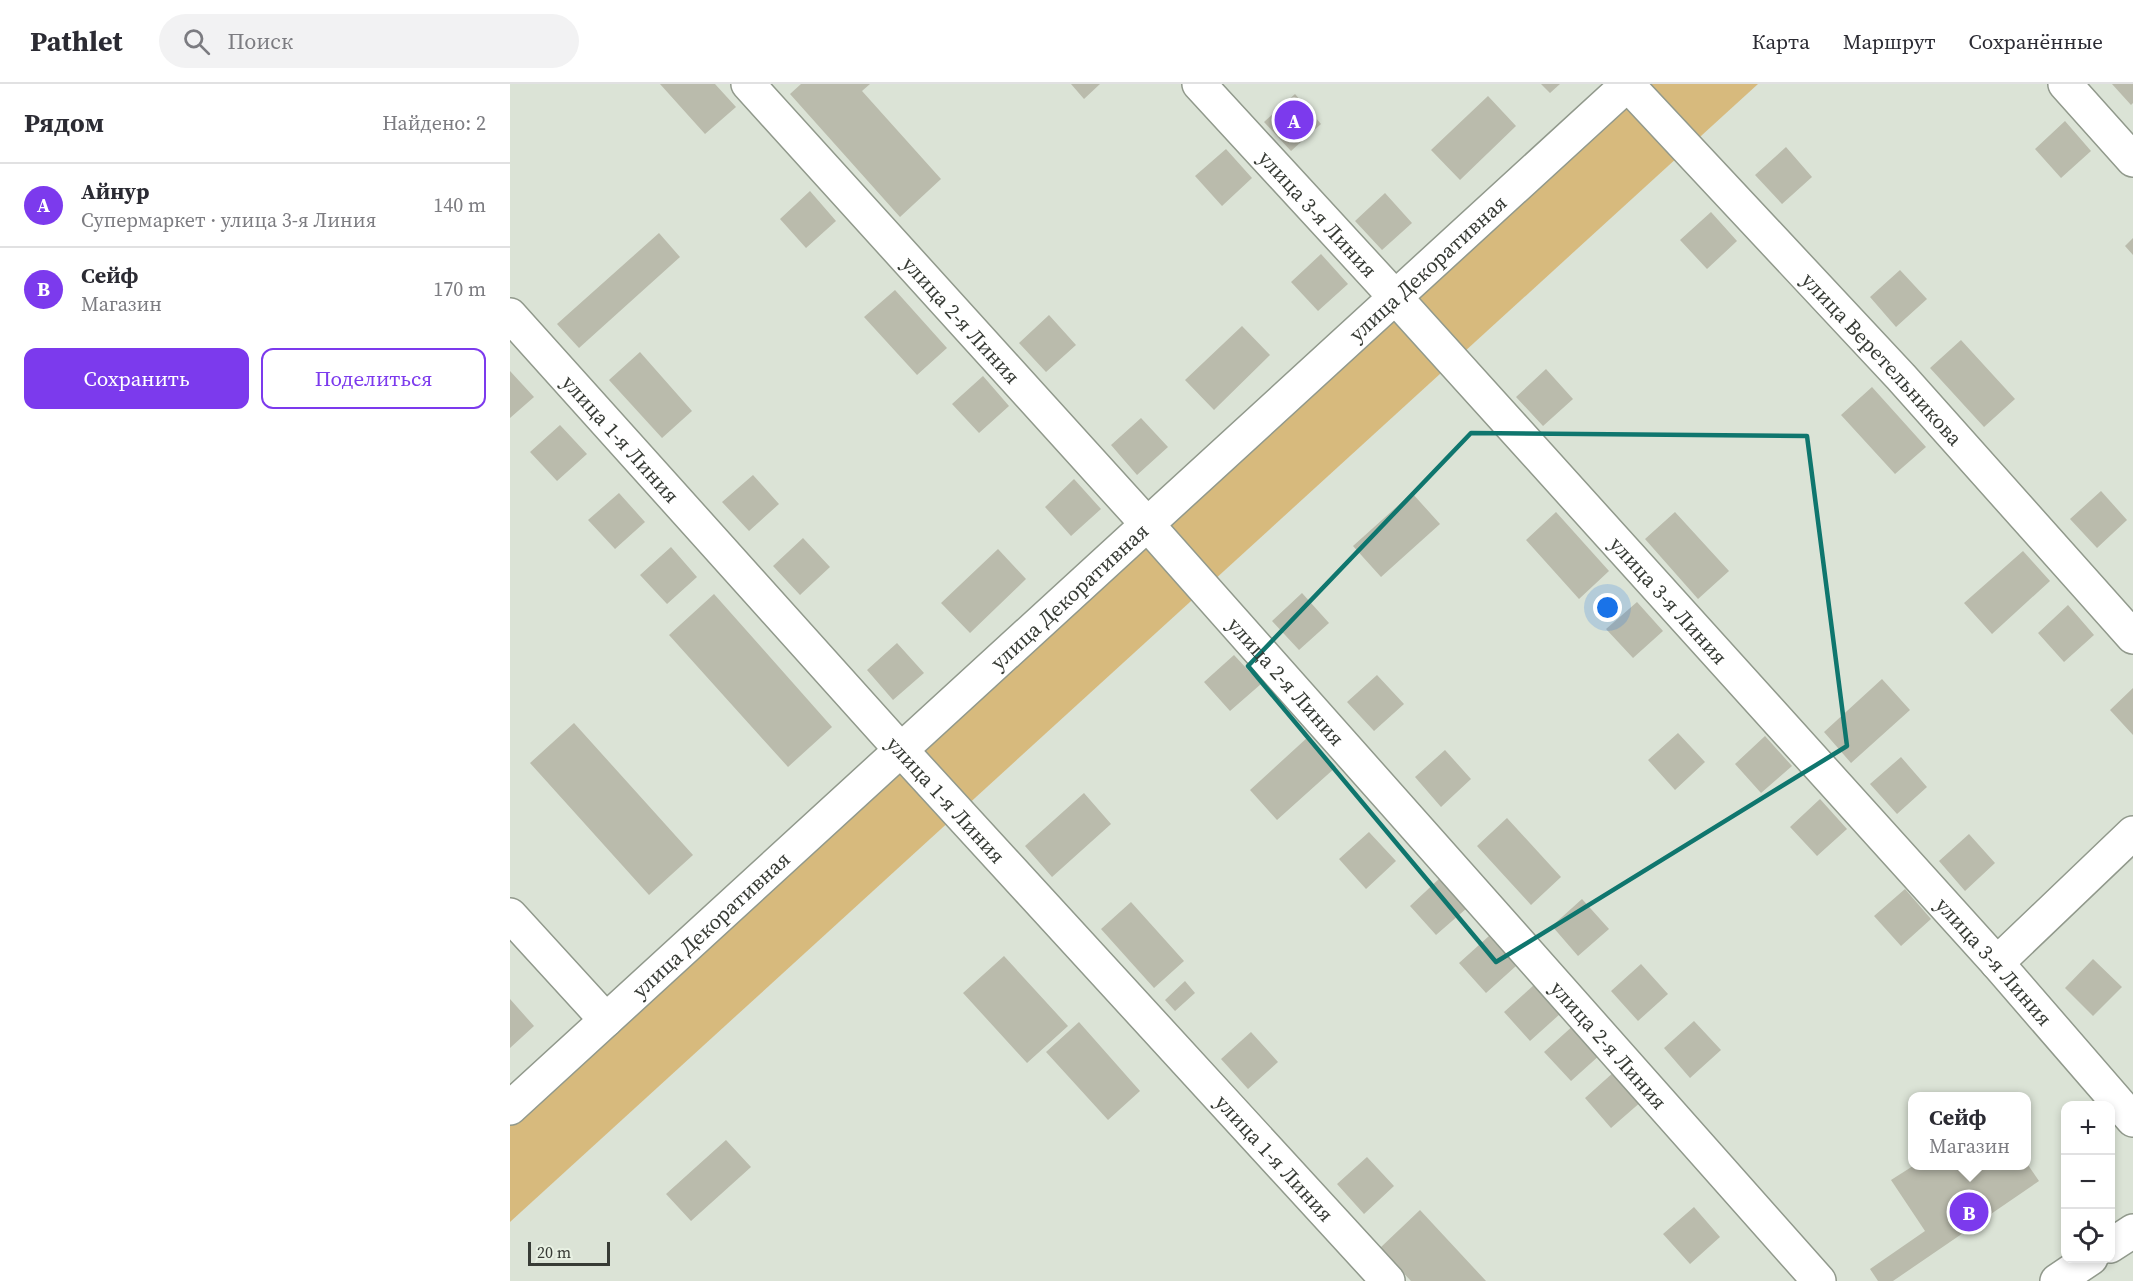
<!DOCTYPE html>
<html lang="ru">
<head>
<meta charset="utf-8">
<style>
  body { margin:0; font-family:"Source Serif 4",serif; background:#f2f2f3; color:#2b2b33 }
  .controls { position:absolute; right:18px; bottom:18px; display:grid; overflow:hidden; border-radius:12px; box-shadow:0 3px 9px #0003 }
  .controls button { width:54px; height:54px; display:grid; place-items:center; padding:0; border:0; border-bottom:2px solid #e1e1e2; background:#fff; color:#2b2b33; font:30px sans-serif }
  .scale { position:absolute; left:18px; bottom:15px; width:82px; box-sizing:border-box; padding-left:6px; border:3px solid #373b35; border-top:0; font-size:16px; line-height:21px; white-space:nowrap; color:#373b35; -webkit-text-stroke:4px #e8f1e3; paint-order:stroke }
  .you { position:absolute; left:1098px; top:524px; width:21px; height:21px; margin:-15px; border:4px solid #fff; border-radius:50%; background:#1a73e8; box-shadow:0 0 0 9px #1a73e833 }
  .badge { display:grid; place-items:center; width:39px; height:39px; border-radius:50%; background:#7c3aed; color:#fff; font-size:20px; font-weight:700 }
  .pin { position:absolute; translate:-50% -50%; border:3px solid #fff; box-shadow:0 2px 6px #0006 }
  .popup { position:absolute; left:1398px; top:1008px; width:123px; height:78px; box-sizing:border-box; display:grid; place-content:center; border-radius:12px; background:#fff; filter:drop-shadow(0 2px 4px #0005); font-size:20px; white-space:nowrap; color:#7c7c81 }
  .popup b { font-size:22px; color:#2b2b33 }
  .popup::after { content:''; position:absolute; left:50%; top:100%; margin-left:-12px; border:12px solid transparent; border-top-color:#fff }
  .list { margin:0; padding:0; list-style:none }
  h2 { display:flex; justify-content:space-between; align-items:center; height:78px; margin:0; padding:0 24px; font-size:26px }
  h2 small { font-size:20px; font-weight:400; color:#7c7c81 }
  .list li { display:grid; grid-template-columns:39px 1fr auto; gap:18px; align-items:center; box-sizing:border-box; height:84px; padding:0 24px; border-top:2px solid #e1e1e2 }
  .list b { display:block; font-size:22px; white-space:nowrap }
  .list p { margin:0; font-size:20px; white-space:nowrap; color:#7c7c81 }
  .list em { font-size:20px; font-style:normal; color:#7c7c81 }
  .actions { display:flex; gap:12px; padding:18px 24px }
  .actions a { flex:1; padding:14px 0; border:2px solid #7c3aed; border-radius:12px; text-align:center; font-size:21px; color:#7c3aed }
  .actions .main { background:#7c3aed; color:#fff }
  .icon { flex:none; width:33px; height:33px; fill:none; stroke:currentColor; stroke-width:2; stroke-linecap:round; stroke-linejoin:round }
  .map { position:relative; flex:none; width:1623px; height:1197px; overflow:hidden }
  header { display:flex; align-items:center; gap:36px; box-sizing:border-box; height:84px; padding:0 30px; background:#fff; border-bottom:2px solid #e1e1e2 }
  header strong { font-size:28px }
  nav { display:flex; gap:33px; margin-inline-start:auto; font-size:21px }
  .search { width:420px; height:54px; background:#f2f2f3; display:flex; align-items:center; gap:15px; box-sizing:border-box; padding:0 21px; border-radius:33px; color:#7c7c81; font-size:22px }
  main { display:flex }
  aside { flex:1; background:#fff }
  .map>svg:first-child { display:block }
  .grass { fill:#d7ba7d }
  .building { fill:#babbac }
  .lines { fill:none; stroke-linecap:round; stroke-linejoin:round }
  .minor-casing { stroke:#91998c; stroke-width:36 }
  .minor { stroke:#fff; stroke-width:33 }
  .marked { fill:none; stroke:#0f766e; stroke-width:4.5; stroke-linejoin:round }
  .labels { text-anchor:middle; dominant-baseline:central; stroke-width:4.5; stroke-linejoin:round; paint-order:stroke }
  .street-label { font-size:21px; fill:#373b35; stroke:#e8f1e3 }
</style>
</head>
<body>
<header>
<strong>Pathlet</strong>
<div class="search"><svg class="icon" aria-label="search" viewBox="0 0 24 24"><circle cx="10" cy="10" r="6"/><path d="M15 15l6 6"/></svg>Поиск</div>
<nav><a>Карта</a><a>Маршрут</a><a>Сохранённые</a></nav>
</header>
<main>
<aside>
<h2>Рядом<small>Найдено: 2</small></h2>
<ul class="list">
<li><span class="badge">A</span><div><b>Айнур</b><p>Супермаркет · улица 3-я Линия</p></div><em>140 m</em></li>
<li><span class="badge">B</span><div><b>Сейф</b><p>Магазин</p></div><em>170 m</em></li>
</ul>
<div class="actions"><a class="main">Сохранить</a><a>Поделиться</a></div>
</aside>
<div class="map">
<svg width="1623" height="1197" viewBox="0 0 1623 1197">
  <rect width="100%" height="100%" fill="#dbe3d6"/>
  <path class="grass" d="M 1131,0 L 1248,0 L 0,1138 L 0,1027 Z"/>
  <path class="building" d="M 150,0 L 205,0 L 226,23 L 195,50 Z
    M 291,0 L 360,0 L 352,7 L 431,95 L 390,133 L 280,10 Z
    M 561,0 L 590,0 L 574,15 Z
    M 1031,0 L 1050,0 L 1040,9 Z
    M 1602,0 L 1623,0 L 1623,19 L 1621,21 Z
    M 785,10 L 811,40 L 781,67 L 754,38 Z
    M 978,12 L 1006,42 L 950,96 L 921,66 Z
    M 1555,37 L 1581,67 L 1551,94 L 1525,65 Z
    M 1276,63 L 1302,93 L 1272,120 L 1245,91 Z
    M 716,65 L 742,94 L 712,122 L 685,92 Z
    M 300,107 L 326,137 L 296,164 L 270,135 Z
    M 875,109 L 902,139 L 872,166 L 845,137 Z
    M 1201,128 L 1227,157 L 1197,185 L 1170,156 Z
    M 149,149 L 170,173 L 69,264 L 47,240 Z
    M 1623,154 L 1623,171 L 1615,162 Z
    M 811,170 L 838,200 L 808,227 L 781,198 Z
    M 1390,186 L 1417,215 L 1386,243 L 1360,213 Z
    M 385,206 L 437,264 L 407,291 L 354,233 Z
    M 539,231 L 566,261 L 536,288 L 509,259 Z
    M 732,242 L 760,271 L 704,326 L 675,296 Z
    M 1451,256 L 1505,315 L 1474,343 L 1420,284 Z
    M 130,268 L 182,327 L 152,354 L 99,296 Z
    M 1036,285 L 1063,315 L 1033,342 L 1006,313 Z
    M 0,287 L 24,313 L 0,334 Z
    M 473,292 L 499,322 L 469,349 L 442,320 Z
    M 1362,303 L 1416,363 L 1385,390 L 1331,331 Z
    M 631,334 L 658,363 L 627,391 L 601,361 Z
    M 50,341 L 77,370 L 47,397 L 20,368 Z
    M 243,391 L 269,420 L 239,447 L 212,418 Z
    M 564,395 L 591,425 L 561,452 L 535,423 Z
    M 1591,407 L 1617,436 L 1587,464 L 1560,435 Z
    M 109,409 L 135,438 L 105,465 L 78,436 Z
    M 902,409 L 930,440 L 871,493 L 843,462 Z
    M 1046,428 L 1099,487 L 1069,515 L 1016,456 Z
    M 1165,428 L 1219,487 L 1188,515 L 1135,455 Z
    M 293,454 L 320,483 L 290,511 L 263,482 Z
    M 161,463 L 187,493 L 157,520 L 130,491 Z
    M 488,465 L 516,495 L 460,549 L 431,519 Z
    M 1513,467 L 1540,497 L 1482,550 L 1454,519 Z
    M 792,509 L 819,539 L 789,566 L 762,537 Z
    M 204,510 L 322,643 L 278,683 L 159,551 Z
    M 1127,518 L 1153,547 L 1123,574 L 1096,545 Z
    M 1558,521 L 1584,551 L 1554,578 L 1528,549 Z
    M 387,559 L 414,589 L 383,616 L 357,586 Z
    M 724,571 L 751,600 L 720,627 L 694,598 Z
    M 867,591 L 894,620 L 864,647 L 837,618 Z
    M 1372,595 L 1400,626 L 1341,679 L 1314,648 Z
    M 1623,604 L 1623,651 L 1600,626 Z
    M 64,639 L 183,771 L 139,811 L 20,679 Z
    M 1168,649 L 1195,678 L 1165,706 L 1138,676 Z
    M 1255,652 L 1282,682 L 1251,709 L 1225,680 Z
    M 798,653 L 826,683 L 767,736 L 740,706 Z
    M 935,666 L 961,695 L 931,723 L 905,693 Z
    M 1391,673 L 1417,703 L 1387,730 L 1360,700 Z
    M 574,709 L 601,740 L 542,793 L 515,762 Z
    M 1310,715 L 1337,745 L 1307,772 L 1280,743 Z
    M 997,734 L 1051,793 L 1021,821 L 967,762 Z
    M 859,748 L 886,777 L 856,805 L 829,775 Z
    M 1459,750 L 1485,779 L 1455,807 L 1429,777 Z
    M 930,794 L 957,824 L 926,851 L 900,822 Z
    M 1395,805 L 1421,835 L 1391,862 L 1364,832 Z
    M 1072,815 L 1099,845 L 1068,872 L 1042,842 Z
    M 621,818 L 674,877 L 644,904 L 591,845 Z
    M 979,852 L 1006,882 L 976,909 L 949,879 Z
    M 494,872 L 558,942 L 517,979 L 453,909 Z
    M 1583,875 L 1612,903 L 1583,932 L 1555,904 Z
    M 1131,880 L 1158,910 L 1128,937 L 1101,907 Z
    M 675,897 L 685,909 L 665,927 L 655,916 Z
    M 1024,901 L 1050,930 L 1020,957 L 994,928 Z
    M 0,915 L 24,942 L 0,964 Z
    M 1184,937 L 1211,966 L 1180,994 L 1154,964 Z
    M 569,938 L 630,1007 L 598,1036 L 536,968 Z
    M 1065,940 L 1091,970 L 1061,997 L 1034,968 Z
    M 741,948 L 768,978 L 738,1005 L 711,975 Z
    M 1105,987 L 1132,1017 L 1101,1044 L 1075,1014 Z
    M 216,1056 L 241,1083 L 181,1137 L 156,1110 Z
    M 857,1073 L 884,1102 L 854,1130 L 827,1100 Z
    M 1516,1078 L 1529,1097 L 1383,1197 L 1368,1197 L 1360,1185 L 1415,1147 L 1381,1096 L 1403,1082 L 1516,1082 Z
    M 1184,1123 L 1210,1153 L 1180,1180 L 1153,1150 Z
    M 910,1126 L 976,1197 L 901,1197 L 870,1164 Z"/>
  <g class="lines">
    <defs>
      <g id="minor">
        <path id="s1" d="M 238,0 L 637,440 L 1309,1197"/>
        <path id="s2" d="M 689,0 L 885,213 L 1487,879 L 1623,1036"/>
        <path id="s3" d="M 1117,0 L 1391,293 L 1623,553"/>
        <path d="M 1555,0 L 1623,76"/>
        <path id="s4" d="M 0,231 L 391,666 L 878,1197"/>
        <path d="M 0,831 L 96,936"/>
        <path d="M 1487,879 L 1623,749"/>
        <path id="s5" d="M 0,1024 L 1118,0"/>
        <path d="M 1600,1162 L 1623,1147"/>
        <path d="M 1547,1197 L 1581,1174"/>
      </g>
    </defs>
    <use href="#minor" class="minor-casing"/>
    <use href="#minor" class="minor"/>
  </g>
  <path class="marked" d="M 961,349 L 1297,352 L 1337,662 L 986,878 L 738,582 Z"/>
  <g class="labels">
    <g class="street-label">
      <text stroke="none"><textPath href="#s2" startOffset="176">улица 3-я Линия</textPath></text>
      <text stroke="none"><textPath href="#s5" startOffset="1244">улица Декоративная</textPath></text>
      <text stroke="none"><textPath href="#s1" startOffset="318">улица 2-я Линия</textPath></text>
      <text stroke="none"><textPath href="#s3" startOffset="375">улица Веретельникова</textPath></text>
      <text stroke="none"><textPath href="#s4" startOffset="166">улица 1-я Линия</textPath></text>
      <text stroke="none"><textPath href="#s5" startOffset="758">улица Декоративная</textPath></text>
      <text stroke="none"><textPath href="#s2" startOffset="698">улица 3-я Линия</textPath></text>
      <text stroke="none"><textPath href="#s1" startOffset="804">улица 2-я Линия</textPath></text>
      <text stroke="none"><textPath href="#s4" startOffset="652">улица 1-я Линия</textPath></text>
      <text stroke="none"><textPath href="#s5" startOffset="272">улица Декоративная</textPath></text>
      <text stroke="none"><textPath href="#s2" startOffset="1184">улица 3-я Линия</textPath></text>
      <text stroke="none"><textPath href="#s1" startOffset="1290">улица 2-я Линия</textPath></text>
      <text stroke="none"><textPath href="#s4" startOffset="1138">улица 1-я Линия</textPath></text>
    </g>
  </g>
</svg>
<div class="controls">
<button>+</button>
<button>−</button>
<button><svg class="icon" aria-label="locate" viewBox="0 0 24 24"><circle cx="12" cy="12" r="6"/><path d="M12 2v4M12 18v4M2 12h4M18 12h4"/></svg></button>
</div>
<div class="scale">20 m</div>
<div class="you"></div>
<div class="pin badge" style="left:784px;top:36px">A</div>
<div class="pin badge" style="left:1459px;top:1128px">B</div>
<div class="popup"><b>Сейф</b>Магазин</div>
</div>
</main>
</body>
</html>
